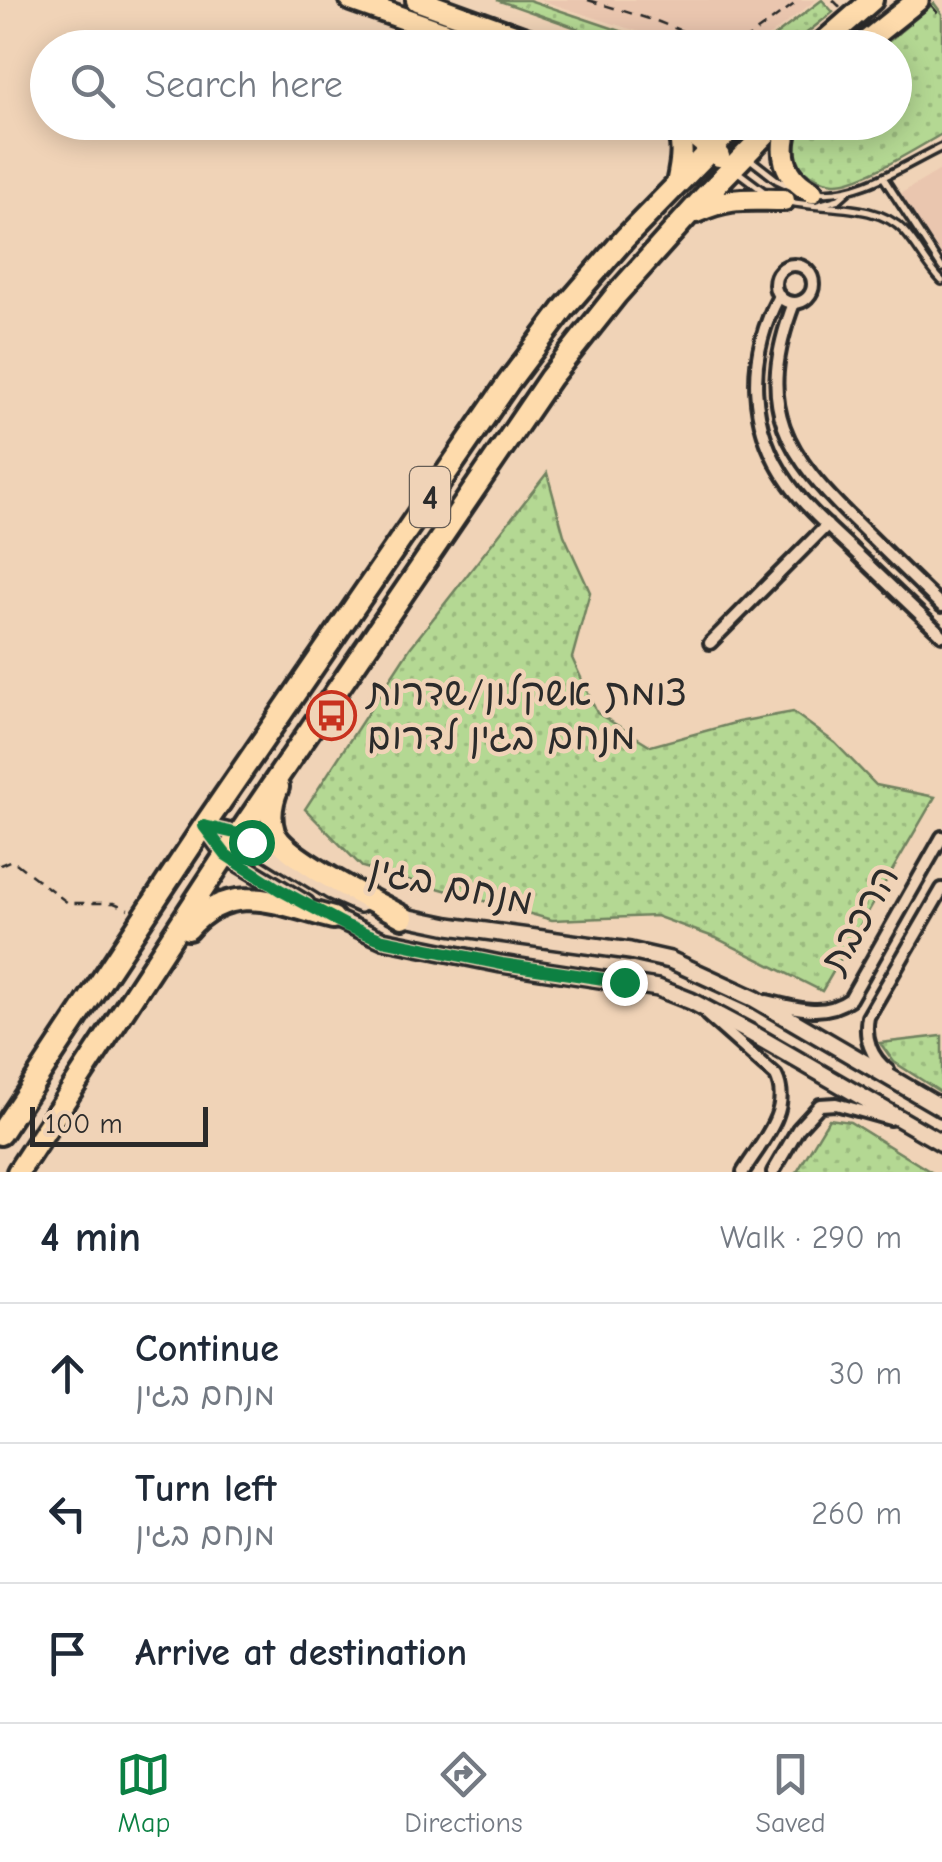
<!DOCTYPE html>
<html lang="en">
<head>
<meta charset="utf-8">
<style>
  body { margin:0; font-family:"Comic Neue","Playpen Sans Hebrew",sans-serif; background:#f2f2f3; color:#1f2937 }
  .scale { position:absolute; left:30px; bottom:25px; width:178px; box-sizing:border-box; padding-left:10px; border:5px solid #2b2b2b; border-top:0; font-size:28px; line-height:35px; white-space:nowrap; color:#2b2b2b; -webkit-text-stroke:8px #f0d3b7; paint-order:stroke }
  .stop { position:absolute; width:30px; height:30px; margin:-22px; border:8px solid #0b8043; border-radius:50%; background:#fff }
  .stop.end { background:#0b8043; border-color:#fff; box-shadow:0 2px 10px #0008 }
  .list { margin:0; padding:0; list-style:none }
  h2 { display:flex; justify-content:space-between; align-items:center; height:130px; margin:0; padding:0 40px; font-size:42px }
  h2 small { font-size:32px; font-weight:400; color:#747a83 }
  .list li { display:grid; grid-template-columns:65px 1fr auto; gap:30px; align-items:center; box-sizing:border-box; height:140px; padding:0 40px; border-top:2px solid #e0e1e3 }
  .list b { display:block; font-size:38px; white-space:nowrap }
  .list p { margin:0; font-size:32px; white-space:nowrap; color:#747a83 }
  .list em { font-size:32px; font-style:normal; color:#747a83 }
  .icon { flex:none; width:55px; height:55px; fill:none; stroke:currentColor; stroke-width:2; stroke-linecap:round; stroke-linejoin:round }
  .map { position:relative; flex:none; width:942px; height:1172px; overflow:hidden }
  .search { position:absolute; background:#fff; box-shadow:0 5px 25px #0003; left:30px; right:30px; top:30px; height:110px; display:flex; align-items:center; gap:25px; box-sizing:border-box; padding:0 35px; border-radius:55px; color:#747a83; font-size:38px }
  .sheet { height:550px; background:#fff }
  nav { display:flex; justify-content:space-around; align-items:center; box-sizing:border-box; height:140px; border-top:2px solid #e0e1e3; background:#fff; font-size:28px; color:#747a83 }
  nav a { display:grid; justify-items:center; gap:5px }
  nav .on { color:#0b8043 }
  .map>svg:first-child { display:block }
  .built { fill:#eac6af }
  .grass { fill:url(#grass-dots); stroke:#70825f; stroke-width:2.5 }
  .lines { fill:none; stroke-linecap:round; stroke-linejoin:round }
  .lane-casing { stroke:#2b2b2b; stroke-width:12 }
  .street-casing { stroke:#2b2b2b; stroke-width:18 }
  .secondary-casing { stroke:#2b2b2b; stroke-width:22 }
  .highway-casing { stroke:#2b2b2b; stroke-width:28 }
  .path { stroke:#2b2b2b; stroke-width:2.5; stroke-dasharray:10 8; stroke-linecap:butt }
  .lane { stroke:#f0d3b7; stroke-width:5 }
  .street { stroke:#f0d3b7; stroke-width:10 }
  .secondary { stroke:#f0d3b7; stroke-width:15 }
  .highway { stroke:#fedbac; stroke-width:20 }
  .route { stroke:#0b8043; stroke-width:12 }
  .labels { text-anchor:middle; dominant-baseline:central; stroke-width:9; stroke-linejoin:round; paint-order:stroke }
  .shield { fill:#f0d3b7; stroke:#665d55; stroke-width:2.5 }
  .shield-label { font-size:35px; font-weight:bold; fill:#2b2b2b }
  .poi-label { font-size:38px; fill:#2b2b2b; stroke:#f0d3b7; text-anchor:start }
  .street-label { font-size:38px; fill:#2b2b2b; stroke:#f0d3b7 }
</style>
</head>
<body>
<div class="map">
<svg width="942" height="1172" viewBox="0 0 942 1172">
  <defs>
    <pattern id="grass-dots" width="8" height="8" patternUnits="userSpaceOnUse" patternTransform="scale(2.5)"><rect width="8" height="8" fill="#b4d893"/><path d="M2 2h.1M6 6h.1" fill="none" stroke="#9bba7f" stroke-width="1.8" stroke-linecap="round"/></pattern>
  </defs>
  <rect width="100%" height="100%" fill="#f0d3b7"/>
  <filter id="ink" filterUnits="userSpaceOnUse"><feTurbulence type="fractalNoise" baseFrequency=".01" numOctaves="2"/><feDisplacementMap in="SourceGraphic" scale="20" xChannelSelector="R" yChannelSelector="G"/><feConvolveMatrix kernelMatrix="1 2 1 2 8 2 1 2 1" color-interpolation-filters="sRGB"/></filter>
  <g filter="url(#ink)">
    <path class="built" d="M 540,0 L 816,0 L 755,47 L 677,48 L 655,37 Z
      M 942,169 L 942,274 L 893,198 Z"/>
    <path class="grass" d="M 497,0 L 529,0 L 668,47 L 630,47 Z
      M 822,0 L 833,12 L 789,47 L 760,47 Z
      M 934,3 L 942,14 L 942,134 C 918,147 860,185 834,183 C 822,182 807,174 799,166 C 786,154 791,135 799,123 L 894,122 L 894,48 L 882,47 Z
      M 547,473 L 564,535 L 590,592 L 572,658 L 597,713 L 651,746 L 738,722 L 793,712 L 835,743 L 876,785 L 935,797 L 822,991 L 716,938 L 656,916 L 552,920 L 362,867 L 305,809 L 410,648 Z
      M 942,1036 L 942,1093 L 894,1062 L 880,1043 Z
      M 829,1119 L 850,1122 L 931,1172 L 797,1172 Z"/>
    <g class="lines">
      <defs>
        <path id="lane" d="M 750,159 L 777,180 L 790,186
          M 738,172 L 766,193
          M 883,177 L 942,268
          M 815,192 C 858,198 904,165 942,147
          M 790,202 C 825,210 877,202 904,231 C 918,246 927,266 942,281
          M 818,205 L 839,199 L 848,191"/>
        <path id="street" d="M775 284a19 19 0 1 1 38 0a19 19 0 1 1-38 0Z
          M 779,296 C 746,357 748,427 789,484 C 807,509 831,529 853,550 C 883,579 912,607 942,635
          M 794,303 C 754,408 785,454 860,526 C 887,553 915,580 942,606
          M 710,643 L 827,525
          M 767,1001 C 795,1008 824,1018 850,999 L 942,837
          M 707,1015 L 776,1076 C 793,1110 760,1144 743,1172
          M 888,1070 C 871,1058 864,1038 868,1017 L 942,889
          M 773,1172 L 798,1129 L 820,1105 L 836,1104 L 890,1119"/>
        <path id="secondary" d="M 204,826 L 225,855 L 306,904
          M 204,826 L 239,834 L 331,891 L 360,904
          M 327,915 L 383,940 L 501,964 L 658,988 L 691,1001 L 753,1034 L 942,1143
          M 396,915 L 449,926 L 630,951 L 670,960 L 755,999 L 942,1108"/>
        <path id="highway" d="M 351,0 L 488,48
          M 417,0 L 550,48
          M 817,48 L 872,0
          M 858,48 L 918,0
          M 675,122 C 685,144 682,161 677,184
          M 677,122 L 719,156
          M 789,122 C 778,152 783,177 812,192
          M 696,212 C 730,196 748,200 784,200
          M 278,787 C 272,801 269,817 274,832 C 284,858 376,902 403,917
          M 188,929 C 231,879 278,904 333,918
          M 0,1134 L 204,826 L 508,383 L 566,306 L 625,238 L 738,122
          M 18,1172 L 239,834 L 550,378 L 616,295 L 705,196 L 777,122"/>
      </defs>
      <use href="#lane" class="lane-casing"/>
      <use href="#street" class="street-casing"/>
      <use href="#secondary" class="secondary-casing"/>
      <use href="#highway" class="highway-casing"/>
      <path class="path" d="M 588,0 L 659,22 L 720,46 L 745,40 L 800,0
        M 833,0 L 839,6 L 846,0
        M 931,5 L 942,18
        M 0,865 L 12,860 L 68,903 L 114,903 L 128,909"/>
      <use href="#lane" class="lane"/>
      <use href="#street" class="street"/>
      <use href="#secondary" class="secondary"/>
      <use href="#highway" class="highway"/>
    </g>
  </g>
  <g class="lines" filter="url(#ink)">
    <path class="route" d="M 251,842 L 239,834 L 204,826 L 226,855 L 280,890 L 347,926 L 383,940 L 502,964 L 624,982"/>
  </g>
  <defs>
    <symbol id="bus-ring" viewBox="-11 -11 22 22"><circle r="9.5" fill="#f0d3b7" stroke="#c8321e" stroke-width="1.5"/><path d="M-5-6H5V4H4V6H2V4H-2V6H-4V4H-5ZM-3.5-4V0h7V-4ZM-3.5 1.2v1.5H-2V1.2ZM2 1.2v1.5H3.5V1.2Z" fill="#c8321e"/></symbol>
  </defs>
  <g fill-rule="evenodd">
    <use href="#bus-ring" x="304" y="688" width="55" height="55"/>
  </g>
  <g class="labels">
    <rect class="shield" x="410" y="467" width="40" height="60" rx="8"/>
    <g class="shield-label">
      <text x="430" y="497">4</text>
    </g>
    <g class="poi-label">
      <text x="367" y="693">צומת אשקלון/שדרות<tspan x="367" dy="44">מנחם בגין לדרום</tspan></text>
    </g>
    <g class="street-label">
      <text transform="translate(451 886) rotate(12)">מנחם בגין</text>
      <text transform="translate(860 919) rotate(-60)">הרכבת</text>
    </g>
  </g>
</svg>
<div class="scale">100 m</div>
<div class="stop" style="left:251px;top:842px"></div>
<div class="stop end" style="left:624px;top:982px"></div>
<div class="search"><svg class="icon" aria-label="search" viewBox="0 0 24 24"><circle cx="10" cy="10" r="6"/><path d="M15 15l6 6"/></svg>Search here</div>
</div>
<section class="sheet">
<h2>4 min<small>Walk · 290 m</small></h2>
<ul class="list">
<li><svg class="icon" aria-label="ahead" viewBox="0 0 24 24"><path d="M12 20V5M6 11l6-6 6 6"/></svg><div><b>Continue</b><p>מנחם בגין</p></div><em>30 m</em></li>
<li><svg class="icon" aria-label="left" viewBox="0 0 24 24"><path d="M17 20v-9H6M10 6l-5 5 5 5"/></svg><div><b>Turn left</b><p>מנחם בגין</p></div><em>260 m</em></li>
<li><svg class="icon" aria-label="arrive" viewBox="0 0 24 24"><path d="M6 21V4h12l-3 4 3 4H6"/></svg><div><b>Arrive at destination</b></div></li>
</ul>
</section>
<nav>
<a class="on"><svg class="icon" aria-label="map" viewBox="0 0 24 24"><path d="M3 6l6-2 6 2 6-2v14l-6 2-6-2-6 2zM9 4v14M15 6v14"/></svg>Map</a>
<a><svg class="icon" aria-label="directions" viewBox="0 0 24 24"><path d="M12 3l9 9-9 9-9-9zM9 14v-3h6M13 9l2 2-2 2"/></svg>Directions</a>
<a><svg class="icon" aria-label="saved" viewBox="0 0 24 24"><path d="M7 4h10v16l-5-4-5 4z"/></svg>Saved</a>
</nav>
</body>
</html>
